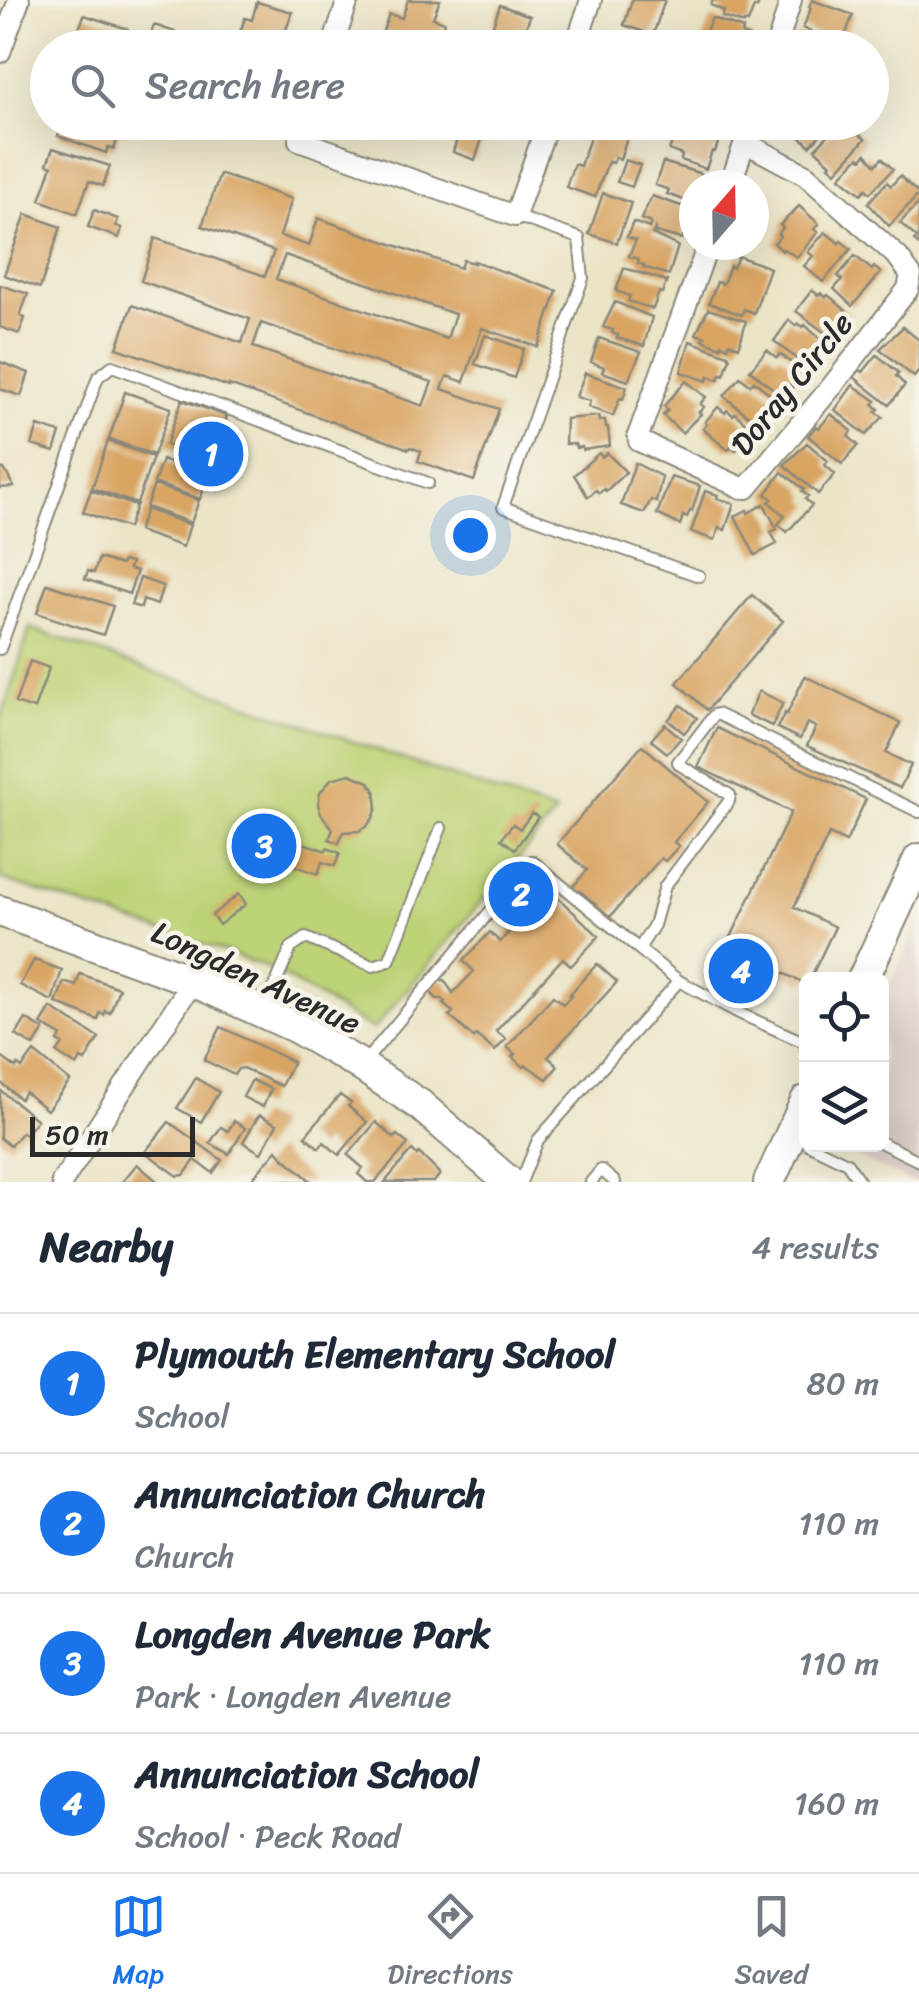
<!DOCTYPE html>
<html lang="en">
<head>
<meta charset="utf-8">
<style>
  body { margin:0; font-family:Sriracha,sans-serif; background:#f6f6f7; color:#1f2937 }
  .controls { position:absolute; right:30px; bottom:30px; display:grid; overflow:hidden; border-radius:15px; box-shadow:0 10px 40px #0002 }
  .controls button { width:90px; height:90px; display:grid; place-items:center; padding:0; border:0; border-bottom:2px solid #e0e1e3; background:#fff; color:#1f2937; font:50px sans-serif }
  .compass { position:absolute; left:679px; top:170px; width:90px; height:90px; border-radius:50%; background:#fff; box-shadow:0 10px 40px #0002; rotate:20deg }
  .scale { position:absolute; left:30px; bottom:25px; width:165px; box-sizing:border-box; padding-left:10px; border:5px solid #2b2b2b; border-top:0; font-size:28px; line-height:35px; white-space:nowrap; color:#2b2b2b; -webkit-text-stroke:8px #f7f3e8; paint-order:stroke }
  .you { position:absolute; left:470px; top:535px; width:35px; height:35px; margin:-25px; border:8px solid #fff; border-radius:50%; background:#1a73e8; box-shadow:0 0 0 15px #1a73e833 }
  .badge { display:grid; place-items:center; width:65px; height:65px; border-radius:50%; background:#1a73e8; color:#fff; font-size:32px; font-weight:700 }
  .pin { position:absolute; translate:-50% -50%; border:5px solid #fff; box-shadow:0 2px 10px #0006 }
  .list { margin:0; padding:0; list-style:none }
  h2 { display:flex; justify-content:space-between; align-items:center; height:130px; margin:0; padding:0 40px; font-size:42px }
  h2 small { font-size:32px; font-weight:400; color:#747a83 }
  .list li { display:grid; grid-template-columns:65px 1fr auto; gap:30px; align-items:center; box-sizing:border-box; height:140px; padding:0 40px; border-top:2px solid #e0e1e3 }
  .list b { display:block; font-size:38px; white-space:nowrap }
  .list p { margin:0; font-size:32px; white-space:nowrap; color:#747a83 }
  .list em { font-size:32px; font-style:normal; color:#747a83 }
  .icon { flex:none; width:55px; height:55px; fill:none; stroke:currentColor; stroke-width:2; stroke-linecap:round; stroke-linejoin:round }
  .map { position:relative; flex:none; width:919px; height:1182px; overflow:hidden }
  .search { position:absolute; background:#fff; box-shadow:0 10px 40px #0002; left:30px; right:30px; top:30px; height:110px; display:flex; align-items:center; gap:25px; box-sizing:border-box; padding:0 35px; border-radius:55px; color:#747a83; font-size:38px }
  .sheet { height:690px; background:#fff }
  nav { display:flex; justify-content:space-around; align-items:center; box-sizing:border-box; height:140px; border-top:2px solid #e0e1e3; background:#fff; font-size:28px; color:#747a83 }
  nav a { display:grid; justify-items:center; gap:5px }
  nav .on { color:#1a73e8 }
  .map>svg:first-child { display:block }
  .industrial { fill:#d1bfbd }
  .green { fill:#bdd377; stroke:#747f51; stroke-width:2.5 }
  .building { fill:#d9a564; fill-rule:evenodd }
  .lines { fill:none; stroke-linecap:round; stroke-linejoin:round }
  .lane-casing { stroke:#8b887a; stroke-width:14 }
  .street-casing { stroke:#8b887a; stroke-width:24 }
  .secondary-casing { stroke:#8b887a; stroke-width:34 }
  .lane { stroke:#fff; stroke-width:10 }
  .street { stroke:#fff; stroke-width:20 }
  .secondary { stroke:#fff; stroke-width:30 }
  .labels { text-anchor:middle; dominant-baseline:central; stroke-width:9; stroke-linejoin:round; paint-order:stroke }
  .street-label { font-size:32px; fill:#2b2b2b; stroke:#f7f3e8 }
</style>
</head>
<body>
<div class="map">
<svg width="919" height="1182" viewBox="0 0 919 1182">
  <rect width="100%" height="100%" fill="#f7f3e8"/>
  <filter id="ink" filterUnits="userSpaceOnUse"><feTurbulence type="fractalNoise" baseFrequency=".01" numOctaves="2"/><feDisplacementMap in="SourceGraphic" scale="20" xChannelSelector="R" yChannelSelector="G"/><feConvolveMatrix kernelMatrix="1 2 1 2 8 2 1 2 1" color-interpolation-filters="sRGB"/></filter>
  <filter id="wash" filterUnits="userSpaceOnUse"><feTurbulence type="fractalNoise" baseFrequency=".0048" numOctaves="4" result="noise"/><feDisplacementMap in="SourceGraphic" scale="40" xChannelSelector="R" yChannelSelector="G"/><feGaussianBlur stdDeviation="2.25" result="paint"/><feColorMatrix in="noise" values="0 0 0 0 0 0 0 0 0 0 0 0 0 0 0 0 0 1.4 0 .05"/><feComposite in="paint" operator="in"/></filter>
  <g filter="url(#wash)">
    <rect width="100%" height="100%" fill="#ebe5c8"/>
    <path class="industrial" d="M 919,922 L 919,1182 L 910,1182 L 831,1145 L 882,1144 L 882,1001 Z"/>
    <path class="green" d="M 30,628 L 556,813 L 373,1030 L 273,970 L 223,951 L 0,879 L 0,723 Z"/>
    <g id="blocks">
      <path class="building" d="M 408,0 L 440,0 L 433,18 L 444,22 L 435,48 L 383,31 L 389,14 L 402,18 Z
        M 632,0 L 665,0 L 653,35 L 624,25 Z
        M 713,0 L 760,0 L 757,8 L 754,7 L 748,23 L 744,22 L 744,24 L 722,17 L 724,11 L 711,5 Z
        M 812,0 L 853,15 L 844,38 L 831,35 L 829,40 L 803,28 L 811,8 L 809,7 Z
        M 257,2 L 292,12 L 280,48 L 227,48 L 230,39 L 243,43 L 246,35 L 240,32 L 245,18 L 252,20 Z
        M 500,5 L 530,16 L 519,48 L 485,48 Z
        M 84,15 L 128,29 L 123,48 L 70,48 L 71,43 L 74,44 Z
        M 712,18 L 743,29 L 742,34 L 750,37 L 746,48 L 710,48 L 711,45 L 701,42 Z
        M 154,25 L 175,32 L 170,48 L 146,48 Z
        M 799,34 L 831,47 L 831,48 L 795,48 L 793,46 Z
        M 63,122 L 124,122 L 114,149 L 108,147 L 106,153 L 58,136 Z
        M 457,122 L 488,122 L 475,160 L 453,152 L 459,133 L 454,131 Z
        M 589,122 L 610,122 L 630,129 L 620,159 L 615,157 L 613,163 L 608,162 L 595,197 L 566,187 L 574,164 L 580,166 L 591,135 L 585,133 Z
        M 693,122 L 722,122 L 719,131 L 711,128 L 710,131 L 692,125 Z
        M 793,122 L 832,122 L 810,146 L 794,131 L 798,127 Z
        M 847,122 L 865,139 L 836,172 L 829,166 L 831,164 L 815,149 L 834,129 L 837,133 Z
        M 678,126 L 719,140 L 715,152 L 712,151 L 706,169 L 681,160 L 682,155 L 669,150 Z
        M 53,148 L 110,166 L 103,186 L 89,181 L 77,214 L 40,200 L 52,166 L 47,164 Z
        M 866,154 L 876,165 L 882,158 L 893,169 L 870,193 L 866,189 L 861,194 L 840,177 L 859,157 L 862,159 Z
        M 625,160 L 640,165 L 632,187 L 617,182 Z
        M 663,162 L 705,175 L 702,183 L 694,185 L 692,203 L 667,194 L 669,190 L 655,185 Z
        M 220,174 L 292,199 L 280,236 L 309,246 L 318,218 L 460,268 L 463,260 L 474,263 L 474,261 L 557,291 L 538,347 L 482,328 L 464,382 L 447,376 L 442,389 L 499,409 L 474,481 L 418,461 L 421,451 L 410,447 L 409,449 L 229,385 L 229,387 L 117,348 L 132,305 L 242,343 L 250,319 L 141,281 L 155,238 L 265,276 L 274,251 L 202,226 ZM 285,255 L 455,314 L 447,339 L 276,279 ZM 261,323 L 432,382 L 423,406 L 253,347 Z
        M 900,176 L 919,194 L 889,226 L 868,203 L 887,182 L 891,186 Z
        M 603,193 L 631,203 L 617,243 L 589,234 Z
        M 652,196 L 684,207 L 682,211 L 689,214 L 682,239 L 655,232 L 655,229 L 652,234 L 678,246 L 669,275 L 643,267 L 644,265 L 638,263 L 639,259 L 629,256 L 636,240 L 627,237 L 633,222 L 649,228 L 651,223 L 641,219 Z
        M 919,203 L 919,245 L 914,241 L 917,238 L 900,223 Z
        M 799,206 L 819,224 L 814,229 L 818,232 L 797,257 L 783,249 L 782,251 L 774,243 L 780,236 L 778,234 L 783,228 L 780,225 Z
        M 94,210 L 118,219 L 116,226 L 122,228 L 119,238 L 88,227 Z
        M 26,214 L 61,227 L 40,288 L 4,275 Z
        M 825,232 L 839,243 L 841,241 L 851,249 L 823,282 L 804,266 L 813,256 L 808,252 Z
        M 738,256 L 770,268 L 754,313 L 744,309 L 742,315 L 709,303 L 717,282 L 723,284 L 730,266 L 733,268 Z
        M 855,256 L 872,270 L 874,267 L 881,273 L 852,306 L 834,289 L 842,280 L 838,276 Z
        M 624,268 L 667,281 L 662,293 L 659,292 L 653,309 L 628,301 L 630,296 L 616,291 Z
        M 0,285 L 28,294 L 20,316 L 25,318 L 19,334 L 0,327 Z
        M 812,290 L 818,295 L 821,293 L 826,297 L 828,295 L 849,313 L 828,335 L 796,311 Z
        M 615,302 L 652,317 L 644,346 L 617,338 L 618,335 L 612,333 L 613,330 L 603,327 Z
        M 708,309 L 746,321 L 739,347 L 729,343 L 728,347 L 722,344 L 721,347 L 703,340 L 705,337 L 696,334 Z
        M 789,320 L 796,326 L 798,323 L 803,327 L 805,325 L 825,343 L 806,366 L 774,341 Z
        M 903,327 L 919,340 L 919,371 L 914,377 L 880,349 Z
        M 485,335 L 524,349 L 514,378 L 475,364 Z
        M 599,338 L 641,352 L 628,381 L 602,372 L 604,367 L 591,362 Z
        M 690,341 L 728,355 L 730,358 L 724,375 L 721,374 L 718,380 L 709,376 L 707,381 L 681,372 Z
        M 767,350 L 777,358 L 780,354 L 802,371 L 790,385 L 793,387 L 784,398 L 750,370 Z
        M 877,355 L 899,373 L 896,376 L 905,385 L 889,405 L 854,377 L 860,370 L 863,372 Z
        M 0,362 L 29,373 L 21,396 L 0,389 Z
        M 585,373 L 627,387 L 623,399 L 620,398 L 613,416 L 588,407 L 590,401 L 576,397 Z
        M 740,377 L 750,385 L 754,381 L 775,398 L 761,416 L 763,417 L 758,424 L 724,396 Z
        M 686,381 L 706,397 L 700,404 L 704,407 L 699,412 L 701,414 L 682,433 L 663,415 L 668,410 L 664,406 Z
        M 853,385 L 876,401 L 873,404 L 879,409 L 876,412 L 883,417 L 866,435 L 835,410 Z
        M 125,392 L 171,408 L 154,455 L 109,439 Z
        M 182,400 L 227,416 L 212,461 L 166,445 Z
        M 718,407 L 725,413 L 727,410 L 733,415 L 735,413 L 755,432 L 736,450 L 731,446 L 728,450 L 703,429 L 707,424 L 705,422 Z
        M 831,414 L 852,431 L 848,436 L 858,445 L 842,464 L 808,436 L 816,426 L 819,428 Z
        M 598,416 L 599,421 L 605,420 L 606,427 L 608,427 L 610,446 L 583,450 L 582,447 L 576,448 L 575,444 L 565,444 L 566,419 Z
        M 38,426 L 60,433 L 54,452 L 32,445 Z
        M 108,441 L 153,457 L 137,504 L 92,488 Z
        M 807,443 L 828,461 L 825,465 L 835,474 L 818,494 L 784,465 Z
        M 599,453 L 602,457 L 607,453 L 626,472 L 606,491 L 604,489 L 599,493 L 596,490 L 588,497 L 574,475 Z
        M 162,460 L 208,476 L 200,499 L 154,483 Z
        M 635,463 L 662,477 L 656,502 L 651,500 L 644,513 L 621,505 Z
        M 0,469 L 4,469 L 14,487 L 0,488 Z
        M 782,472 L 804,489 L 802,491 L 808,496 L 805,499 L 812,505 L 787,532 L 778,524 L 785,516 L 769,502 L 772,499 L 766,494 Z
        M 671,477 L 700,486 L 692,511 L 690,511 L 687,517 L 683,516 L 680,525 L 657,514 Z
        M 154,485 L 199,500 L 191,523 L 146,507 Z
        M 91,490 L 136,506 L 128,528 L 83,512 Z
        M 705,491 L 718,495 L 717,498 L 734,504 L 725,530 L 719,527 L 715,540 L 691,532 Z
        M 764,504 L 777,529 L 771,532 L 777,544 L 755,555 L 735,516 L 747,510 L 748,513 Z
        M 146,509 L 190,525 L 183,547 L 138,531 Z
        M 99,558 L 121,565 L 123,561 L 131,563 L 129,569 L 137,571 L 129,594 L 85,579 L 88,571 L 94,573 Z
        M 140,578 L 163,586 L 157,605 L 143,600 L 141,608 L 131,605 Z
        M 47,584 L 113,606 L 103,635 L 37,613 Z
        M 752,595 L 783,621 L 707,710 L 677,683 Z
        M 30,661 L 49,668 L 34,709 L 15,703 Z
        M 805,676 L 900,723 L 886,753 L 911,765 L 900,788 L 807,746 L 816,727 L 807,723 L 800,739 L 777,728 L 785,713 L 787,714 Z
        M 759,691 L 783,703 L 772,726 L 748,715 Z
        M 681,705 L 697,718 L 684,733 L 668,720 Z
        M 665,724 L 681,738 L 667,753 L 651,740 Z
        M 717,728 L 866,799 L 846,842 L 829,834 L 794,907 L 835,927 L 810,979 L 806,979 L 806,984 L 749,957 L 745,965 L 723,954 L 791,812 L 698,767 Z
        M 642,745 L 708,802 L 674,842 L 679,846 L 665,861 L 661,858 L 610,917 L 580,891 L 578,893 L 572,888 L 587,870 L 557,844 Z
        M 350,774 L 369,782 L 375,791 L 377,808 L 373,818 L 367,826 L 359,831 L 343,832 L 339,843 L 329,839 L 333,829 L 321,814 L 318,804 L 320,793 L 331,779 Z
        M 532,813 L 538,817 L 515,849 L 501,839 L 513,824 L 520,829 Z
        M 286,837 L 326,851 L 327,848 L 340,853 L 335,866 L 322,862 L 318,874 L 278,860 Z
        M 539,880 L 599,936 L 571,966 L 563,958 L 496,1031 L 506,1039 L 495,1051 L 476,1035 L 474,1038 L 454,1020 L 449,1016 L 453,1012 L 443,1004 L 445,1002 L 442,999 L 437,999 L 432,994 L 431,987 L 436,981 L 444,980 L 453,993 L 474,971 L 463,961 L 490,932 L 500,942 L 520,919 L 511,911 Z
        M 239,894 L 246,904 L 219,925 L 212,915 Z
        M 34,960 L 62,970 L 52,1001 L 20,985 Z
        M 597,964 L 617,982 L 548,1057 L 558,1066 L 547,1079 L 526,1065 L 524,1067 L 512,1057 L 515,1054 L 507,1047 L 553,996 L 563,1004 L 571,996 L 569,995 Z
        M 80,974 L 119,988 L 110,1013 L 105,1011 L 104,1015 L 100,1013 L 98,1020 L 56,1003 L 64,982 L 76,986 Z
        M 51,1008 L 99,1038 L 85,1061 L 81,1059 L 77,1066 L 57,1053 L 63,1044 L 58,1041 L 61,1036 L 41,1024 Z
        M 26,1019 L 44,1030 L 34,1046 L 16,1035 Z
        M 221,1027 L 293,1062 L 281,1086 L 243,1068 L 238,1069 L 234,1075 L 204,1060 Z
        M 34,1052 L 70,1081 L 47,1110 L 25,1092 L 20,1099 L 0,1082 L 0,1056 L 16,1068 L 18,1065 L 22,1068 Z
        M 196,1078 L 219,1092 L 201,1122 L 177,1108 Z
        M 252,1080 L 271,1089 L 263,1107 L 243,1097 Z
        M 0,1090 L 37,1120 L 25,1134 L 22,1132 L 10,1146 L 0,1138 Z
        M 340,1095 L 351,1103 L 348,1106 L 367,1122 L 339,1155 L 324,1142 L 319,1148 L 305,1136 Z
        M 259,1115 L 277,1124 L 261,1153 L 243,1142 Z
        M 234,1121 L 245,1128 L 229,1154 L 210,1143 L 221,1127 L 228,1131 Z
        M 169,1122 L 222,1160 L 213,1173 L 195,1160 L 184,1175 L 178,1176 L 145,1152 Z
        M 376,1122 L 394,1138 L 397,1135 L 408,1144 L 375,1182 L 367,1182 L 358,1174 L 363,1168 L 348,1155 Z
        M 277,1150 L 282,1156 L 312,1182 L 251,1180 Z
        M 412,1150 L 417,1155 L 419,1153 L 440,1174 L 434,1182 L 385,1182 Z
        M 137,1164 L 158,1182 L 122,1182 Z"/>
    </g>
  </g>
  <g filter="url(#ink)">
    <use href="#blocks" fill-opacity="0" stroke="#8b887a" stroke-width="2.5"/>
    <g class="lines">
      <defs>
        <path id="lane" d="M 515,216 L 579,238 L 583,278 L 503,507 L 699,576
          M 0,649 L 98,377 L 112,366 L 428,483
          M 679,981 L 741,1014 L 806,1043
          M 264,1011 L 291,948 L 306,938 L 373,966 L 389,961 L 441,828
          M 362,1065 L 532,861 L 639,949
          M 882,1143 L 919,1161
          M 808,1144 L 847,1163 L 860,1182
          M 521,1182 L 538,1140 L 679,981 L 639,949 L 654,925 L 665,886 L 729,801 L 730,795 L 680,765 L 678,762 L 714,715 L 717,714 L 919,812
          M 591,1182 L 601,1170 L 615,1182"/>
        <path id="street" d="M 332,48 L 348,0
          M 575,48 L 591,0
          M 776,48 L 791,0
          M 0,52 L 19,0
          M 305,122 L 299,140 L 515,216 L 548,122
          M 730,185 L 752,122
          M 708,245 L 638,436 L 639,441 L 742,488 L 747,488 L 833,385 L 908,289 L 911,275 L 898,257 L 806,175 L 746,143
          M 62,1182 L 193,981"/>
        <path id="secondary" d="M 0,911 L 193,981 L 295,1027 L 357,1063 L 420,1105 L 509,1182
          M 863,979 L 919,859
          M 769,1182 L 806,1101"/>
      </defs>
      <use href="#lane" class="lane-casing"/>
      <use href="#street" class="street-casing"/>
      <use href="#secondary" class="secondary-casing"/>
      <use href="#lane" class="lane"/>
      <use href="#street" class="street"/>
      <use href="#secondary" class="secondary"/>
    </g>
  </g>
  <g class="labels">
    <g class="street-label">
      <text transform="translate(792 384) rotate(-51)">Doray Circle</text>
      <text transform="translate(256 978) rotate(25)">Longden Avenue</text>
    </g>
  </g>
</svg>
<div class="controls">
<button><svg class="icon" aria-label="locate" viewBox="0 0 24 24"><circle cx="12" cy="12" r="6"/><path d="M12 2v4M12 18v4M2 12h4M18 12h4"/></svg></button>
<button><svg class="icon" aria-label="layers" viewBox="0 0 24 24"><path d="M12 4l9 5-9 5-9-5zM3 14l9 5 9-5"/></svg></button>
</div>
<svg class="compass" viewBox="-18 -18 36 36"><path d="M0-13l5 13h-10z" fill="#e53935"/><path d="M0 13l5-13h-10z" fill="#747a83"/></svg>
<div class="scale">50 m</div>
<div class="you"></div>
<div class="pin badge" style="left:211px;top:454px">1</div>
<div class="pin badge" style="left:521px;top:894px">2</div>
<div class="pin badge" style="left:264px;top:846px">3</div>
<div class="pin badge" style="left:741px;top:971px">4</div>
<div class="search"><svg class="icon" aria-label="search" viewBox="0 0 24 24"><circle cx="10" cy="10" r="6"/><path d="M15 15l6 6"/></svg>Search here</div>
</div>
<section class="sheet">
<h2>Nearby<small>4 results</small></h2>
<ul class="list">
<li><span class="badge">1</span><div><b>Plymouth Elementary School</b><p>School</p></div><em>80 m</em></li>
<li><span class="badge">2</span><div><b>Annunciation Church</b><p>Church</p></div><em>110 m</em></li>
<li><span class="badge">3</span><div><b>Longden Avenue Park</b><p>Park · Longden Avenue</p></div><em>110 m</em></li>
<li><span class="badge">4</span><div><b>Annunciation School</b><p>School · Peck Road</p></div><em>160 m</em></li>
</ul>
</section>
<nav>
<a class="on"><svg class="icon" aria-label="map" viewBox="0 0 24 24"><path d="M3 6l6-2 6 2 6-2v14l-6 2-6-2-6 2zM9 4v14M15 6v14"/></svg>Map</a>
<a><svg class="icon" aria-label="directions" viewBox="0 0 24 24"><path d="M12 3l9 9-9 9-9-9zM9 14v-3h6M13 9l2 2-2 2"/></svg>Directions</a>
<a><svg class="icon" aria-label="saved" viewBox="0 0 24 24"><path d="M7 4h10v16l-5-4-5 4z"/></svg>Saved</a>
</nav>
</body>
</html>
